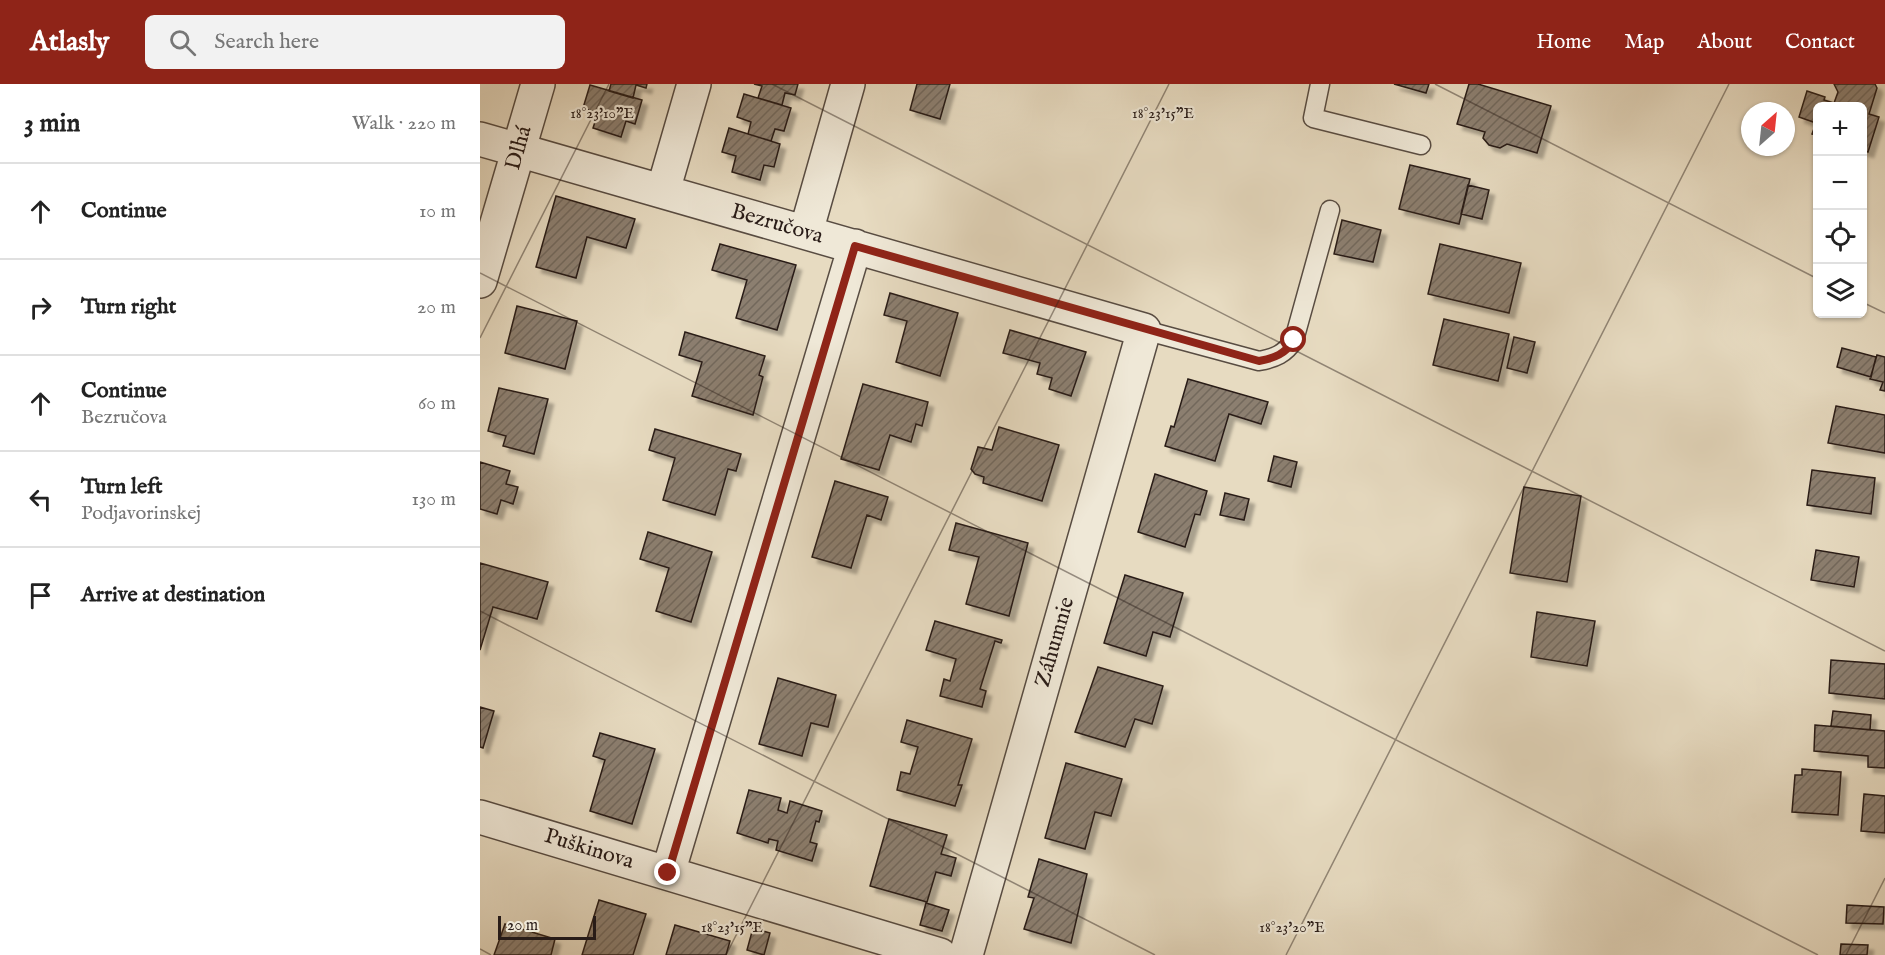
<!DOCTYPE html>
<html lang="en">
<head>
<meta charset="utf-8">
<style>
  body { margin:0; font-family:"IM FELL English",serif; background:#f2f2f2; color:#222 }
  .controls { position:absolute; right:18px; top:18px; display:grid; overflow:hidden; border-radius:9px; box-shadow:0 2px 4px #0004 }
  .controls button { width:54px; height:54px; display:grid; place-items:center; padding:0; border:0; border-bottom:2px solid #e0e0e0; background:#fff; color:#222; font:30px sans-serif }
  .compass { position:absolute; left:1261px; top:18px; width:54px; height:54px; border-radius:50%; background:#fff; box-shadow:0 2px 4px #0004; rotate:27deg }
  .scale { position:absolute; left:18px; bottom:15px; width:98px; box-sizing:border-box; padding-left:6px; border:3px solid #291c18; border-top:0; font-size:16px; line-height:21px; white-space:nowrap; color:#291c18; -webkit-text-stroke:4px #efe8d7; paint-order:stroke }
  .stop { position:absolute; width:18px; height:18px; margin:-14px; border:4px solid #8f2418; border-radius:50%; background:#fff }
  .stop.end { background:#8f2418; border-color:#fff; box-shadow:0 2px 6px #0008 }
  .list { margin:0; padding:0; list-style:none }
  h2 { display:flex; justify-content:space-between; align-items:center; height:78px; margin:0; padding:0 24px; font-size:26px }
  h2 small { font-size:20px; font-weight:400; color:#767676 }
  .list li { display:grid; grid-template-columns:39px 1fr auto; gap:18px; align-items:center; box-sizing:border-box; height:96px; padding:0 24px; border-top:2px solid #e0e0e0 }
  .list b { display:block; font-size:22px; white-space:nowrap }
  .list p { margin:0; font-size:20px; white-space:nowrap; color:#767676 }
  .list em { font-size:20px; font-style:normal; color:#767676 }
  .icon { flex:none; width:33px; height:33px; fill:none; stroke:currentColor; stroke-width:2; stroke-linecap:round; stroke-linejoin:round }
  .map { position:relative; flex:none; width:1405px; height:871px; overflow:hidden }
  header { display:flex; align-items:center; gap:36px; box-sizing:border-box; height:84px; padding:0 30px; background:#8f2418; color:#fff }
  header strong { font-size:28px }
  nav { display:flex; gap:33px; margin-inline-start:auto; font-size:21px }
  .search { width:420px; height:54px; background:#f2f2f2; display:flex; align-items:center; gap:15px; box-sizing:border-box; padding:0 21px; border-radius:9px; color:#767676; font-size:22px }
  main { display:flex }
  aside { flex:1; background:#fff }
  .map>svg:first-child { display:block }
  .building { fill:url(#building-hatch); stroke:#291c18; stroke-width:1.5; filter:url(#shadow) }
  .lines { fill:none; stroke-linecap:round; stroke-linejoin:round }
  .service-casing { stroke:#584c42; stroke-width:21 }
  .minor-casing { stroke:#584c42; stroke-width:36 }
  .service { stroke:#efe8d7; stroke-width:18 }
  .minor { stroke:#efe8d7; stroke-width:33 }
  .route { stroke:#8f2418; stroke-width:8 }
  .ticks { fill:none; stroke:#291c18; stroke-width:1.5; stroke-opacity:0.45 }
  .labels { text-anchor:middle; dominant-baseline:central; stroke-width:4.5; stroke-linejoin:round; paint-order:stroke }
  .street-label { font-size:22px; fill:#291c18; stroke:#efe8d7 }
  .ticks-label { font-size:15px; text-anchor:middle; fill:#291c18; stroke:#efe8d7; stroke-width:4.5; stroke-linejoin:round; paint-order:stroke }
</style>
</head>
<body>
<header>
<strong>Atlasly</strong>
<div class="search"><svg class="icon" aria-label="search" viewBox="0 0 24 24"><circle cx="10" cy="10" r="6"/><path d="M15 15l6 6"/></svg>Search here</div>
<nav><a>Home</a><a>Map</a><a>About</a><a>Contact</a></nav>
</header>
<main>
<aside>
<h2>3 min<small>Walk · 220 m</small></h2>
<ul class="list">
<li><svg class="icon" aria-label="ahead" viewBox="0 0 24 24"><path d="M12 20V5M6 11l6-6 6 6"/></svg><div><b>Continue</b></div><em>10 m</em></li>
<li><svg class="icon" aria-label="right" viewBox="0 0 24 24"><path d="M7 20v-9h11M14 6l5 5-5 5"/></svg><div><b>Turn right</b></div><em>20 m</em></li>
<li><svg class="icon" aria-label="ahead" viewBox="0 0 24 24"><path d="M12 20V5M6 11l6-6 6 6"/></svg><div><b>Continue</b><p>Bezručova</p></div><em>60 m</em></li>
<li><svg class="icon" aria-label="left" viewBox="0 0 24 24"><path d="M17 20v-9H6M10 6l-5 5 5 5"/></svg><div><b>Turn left</b><p>Podjavorinskej</p></div><em>130 m</em></li>
<li><svg class="icon" aria-label="arrive" viewBox="0 0 24 24"><path d="M6 21V4h12l-3 4 3 4H6"/></svg><div><b>Arrive at destination</b></div></li>
</ul>
</aside>
<div class="map">
<svg width="1405" height="871" viewBox="0 0 1405 871">
  <defs>
    <pattern id="building-hatch" width="6" height="6" patternUnits="userSpaceOnUse" patternTransform="scale(1.5)"><rect width="6" height="6" fill="#8c7f70"/><path d="M-1 1l2-2M0 6l6-6M5 7l2-2" fill="none" stroke="#72675b"/></pattern>
    <filter id="shadow"><feDropShadow dx="5.5" dy="5.5" stdDeviation="1.5" flood-color="#0004"/></filter>
  </defs>
  <rect width="100%" height="100%" fill="#e7dbc1"/>
  <filter id="stains"><feTurbulence type="fractalNoise" baseFrequency=".00333" numOctaves="4"/><feColorMatrix values="0 0 0 0 .2 0 0 0 0 .09 0 0 0 0 .02 0 0 0 .5 -.17"/></filter>
  <radialGradient id="worn" r=".72"><stop offset=".6" stop-color="#630" stop-opacity="0"/><stop offset="1" stop-color="#630" stop-opacity=".3"/></radialGradient>
  <path class="building" d="M 131,0 L 167,0 L 166,4 L 156,1 L 153,14 L 129,7 Z
    M 274,0 L 318,0 L 315,11 L 305,9 L 302,21 L 278,14 L 282,2 Z
    M 437,0 L 470,0 L 460,35 L 430,26 Z
    M 914,0 L 949,0 L 946,9 Z
    M 989,0 L 998,0 L 1071,22 L 1057,69 L 1027,60 L 1020,64 L 1009,61 L 1003,54 L 1005,48 L 977,40 Z
    M 1354,0 L 1395,0 L 1397,4 L 1389,30 L 1399,33 L 1388,68 L 1382,66 L 1382,22 L 1338,22 L 1338,52 L 1332,50 L 1336,39 L 1319,33 L 1327,7 L 1345,13 L 1344,16 L 1354,19 L 1358,8 Z
    M 110,1 L 162,16 L 155,40 L 146,37 L 141,53 L 113,44 L 118,29 L 103,24 Z
    M 264,10 L 311,24 L 304,47 L 295,45 L 291,57 L 268,50 L 271,38 L 257,33 Z
    M 249,44 L 300,60 L 294,83 L 284,81 L 280,96 L 252,88 L 256,72 L 242,68 Z
    M 930,81 L 990,95 L 979,140 L 919,125 Z
    M 988,101 L 1009,106 L 1002,135 L 981,130 Z
    M 76,112 L 155,135 L 146,164 L 107,153 L 96,194 L 56,183 Z
    M 862,136 L 901,146 L 893,178 L 854,170 Z
    M 240,160 L 316,181 L 297,246 L 256,234 L 267,196 L 232,186 Z
    M 960,160 L 1041,179 L 1029,229 L 948,210 Z
    M 410,209 L 478,229 L 460,292 L 416,278 L 427,237 L 404,231 Z
    M 37,222 L 97,237 L 85,285 L 25,269 Z
    M 964,235 L 1029,250 L 1018,297 L 953,281 Z
    M 530,246 L 606,268 L 591,312 L 569,305 L 572,294 L 557,290 L 560,279 L 523,269 Z
    M 205,248 L 285,272 L 279,291 L 283,293 L 273,331 L 212,312 L 222,278 L 199,271 Z
    M 1034,253 L 1055,258 L 1047,289 L 1027,284 Z
    M 1362,264 L 1396,273 L 1391,293 L 1357,283 Z
    M 1397,271 L 1405,273 L 1405,307 L 1400,306 L 1403,298 L 1390,295 Z
    M 708,295 L 788,318 L 781,340 L 749,330 L 735,377 L 685,362 L 691,342 L 694,343 Z
    M 383,300 L 448,318 L 442,342 L 436,340 L 431,358 L 410,351 L 399,386 L 361,375 Z
    M 19,304 L 68,315 L 54,370 L 23,362 L 26,352 L 8,347 Z
    M 1356,322 L 1405,331 L 1405,369 L 1348,359 Z
    M 519,343 L 579,361 L 562,417 L 503,399 L 504,393 L 495,390 L 491,385 L 498,363 L 512,366 Z
    M 175,345 L 261,370 L 256,387 L 248,385 L 235,431 L 183,416 L 195,374 L 169,366 Z
    M 794,372 L 817,378 L 811,403 L 788,397 Z
    M 0,378 L 30,387 L 26,400 L 38,403 L 33,420 L 21,416 L 17,430 L 0,425 Z
    M 1332,386 L 1395,394 L 1391,430 L 1327,421 Z
    M 675,390 L 727,407 L 720,431 L 715,430 L 705,463 L 658,448 Z
    M 355,397 L 408,413 L 401,436 L 387,431 L 371,484 L 332,473 Z
    M 1044,403 L 1101,412 L 1087,498 L 1030,489 Z
    M 745,409 L 769,415 L 764,436 L 740,431 Z
    M 476,439 L 548,459 L 529,532 L 486,520 L 499,473 L 469,466 Z
    M 168,448 L 232,468 L 211,538 L 176,527 L 189,484 L 160,475 Z
    M 1336,466 L 1379,473 L 1374,503 L 1331,496 Z
    M 0,479 L 68,498 L 57,535 L 13,523 L 0,566 Z
    M 645,491 L 703,509 L 690,553 L 673,548 L 666,572 L 624,559 Z
    M 1057,528 L 1115,537 L 1107,582 L 1051,573 Z
    M 455,537 L 522,556 L 521,559 L 515,557 L 500,605 L 506,607 L 502,623 L 460,612 L 464,595 L 470,597 L 476,575 L 446,566 Z
    M 1351,576 L 1405,580 L 1405,615 L 1349,609 Z
    M 618,583 L 683,602 L 672,640 L 655,635 L 645,663 L 595,648 Z
    M 298,594 L 356,611 L 348,643 L 331,639 L 322,672 L 279,660 Z
    M 0,623 L 14,627 L 3,664 L 0,663 Z
    M 1353,627 L 1391,631 L 1390,646 L 1351,642 Z
    M 427,636 L 492,655 L 478,701 L 482,701 L 475,722 L 417,706 L 421,688 L 430,690 L 438,663 L 421,658 Z
    M 1335,641 L 1405,647 L 1405,684 L 1388,683 L 1388,672 L 1334,667 Z
    M 120,649 L 175,665 L 152,740 L 110,727 L 125,676 L 113,672 Z
    M 586,679 L 642,695 L 631,732 L 615,728 L 605,765 L 565,754 Z
    M 1322,685 L 1361,688 L 1358,731 L 1312,728 L 1315,691 L 1322,691 Z
    M 269,706 L 301,714 L 298,726 L 307,729 L 310,717 L 342,727 L 339,738 L 336,737 L 330,758 L 337,760 L 332,777 L 296,766 L 298,757 L 289,755 L 288,759 L 257,749 Z
    M 1384,710 L 1405,712 L 1405,749 L 1381,747 Z
    M 409,735 L 467,751 L 461,770 L 476,774 L 471,792 L 456,788 L 447,818 L 390,802 Z
    M 559,775 L 607,790 L 591,859 L 544,845 L 554,814 L 548,813 Z
    M 119,816 L 166,830 L 153,871 L 102,871 Z
    M 446,819 L 469,826 L 462,847 L 440,841 Z
    M 1367,821 L 1404,823 L 1403,840 L 1366,839 Z
    M 25,840 L 75,855 L 71,871 L 14,871 Z
    M 195,841 L 250,857 L 246,871 L 186,871 Z
    M 273,844 L 290,849 L 284,871 L 267,866 Z
    M 1361,860 L 1388,861 L 1387,871 L 1360,871 Z"/>
  <g class="lines">
    <defs>
      <path id="service" d="M 840,0 L 833,34 L 941,61
        M 664,246 L 779,277 C 795,274 805,270 814,256 L 850,126"/>
      <path id="minor" d="M 0,55 L 664,246 L 486,871
        M 183,107 L 214,0
        M 326,148 L 368,0
        M 0,197 L 58,0
        M 0,733 L 460,871
        M 188,789 L 375,162"/>
    </defs>
    <use href="#service" class="service-casing"/>
    <use href="#minor" class="minor-casing"/>
    <use href="#service" class="service"/>
    <use href="#minor" class="minor"/>
  </g>
  <g class="lines">
    <path class="route" d="M 188,789 L 375,162 L 779,277 C 795,274 805,270 814,256"/>
  </g>
  <path class="ticks" d="M 292,0 L 1405,567M 955,0 L 1338,195M 0,189 L 1338,871M 1382,218 L 1405,229M 0,254 L 129,0M 0,527 L 675,871M 0,865 L 11,871M 246,871 L 689,0M 806,871 L 1249,0M 1366,871 L 1405,794"/>
  <g class="labels">
    <g class="street-label">
      <text transform="translate(39 64) rotate(-74)">Dlhá</text>
      <text transform="translate(297 140) rotate(16)">Bezručova</text>
      <text transform="translate(575 558) rotate(-74)">Záhumnie</text>
      <text transform="translate(109 765) rotate(17)">Puškinova</text>
    </g>
  </g>
  <g class="ticks-label">
    <text x="122" y="34">18°23'10"E</text>
    <text x="683" y="34">18°23'15"E</text>
    <text x="252" y="848">18°23'15"E</text>
    <text x="812" y="848">18°23'20"E</text>
  </g>
  <rect width="100%" height="100%" filter="url(#stains)"/>
  <rect width="100%" height="100%" fill="url(#worn)"/>
</svg>
<div class="controls">
<button>+</button>
<button>−</button>
<button><svg class="icon" aria-label="locate" viewBox="0 0 24 24"><circle cx="12" cy="12" r="6"/><path d="M12 2v4M12 18v4M2 12h4M18 12h4"/></svg></button>
<button><svg class="icon" aria-label="layers" viewBox="0 0 24 24"><path d="M12 4l9 5-9 5-9-5zM3 14l9 5 9-5"/></svg></button>
</div>
<svg class="compass" viewBox="-18 -18 36 36"><path d="M0-13l5 13h-10z" fill="#e53935"/><path d="M0 13l5-13h-10z" fill="#767676"/></svg>
<div class="scale">20 m</div>
<div class="stop" style="left:814px;top:256px"></div>
<div class="stop end" style="left:188px;top:789px"></div>
</div>
</main>
</body>
</html>
